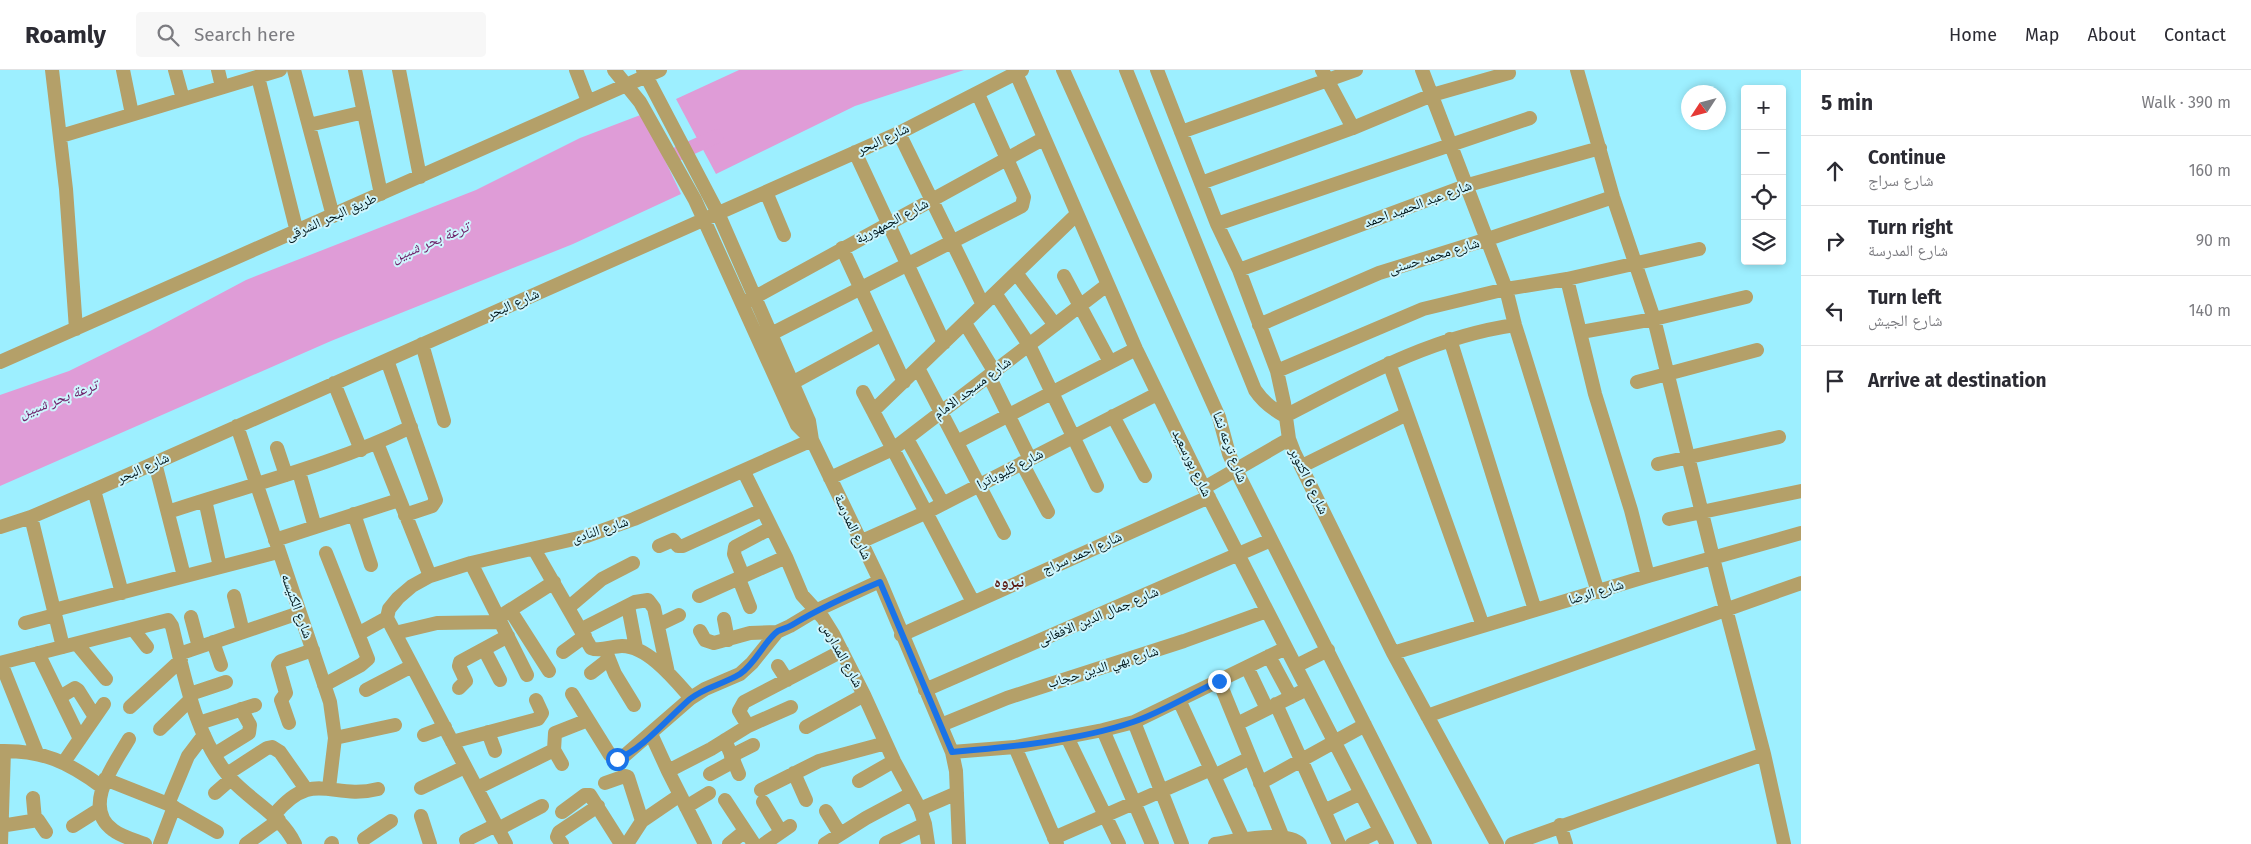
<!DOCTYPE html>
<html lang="en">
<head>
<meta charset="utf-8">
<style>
  body { margin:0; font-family:"Fira Sans","Noto Naskh Arabic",sans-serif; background:#f7f7f7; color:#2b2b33 }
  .controls { position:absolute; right:15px; top:15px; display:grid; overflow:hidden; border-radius:5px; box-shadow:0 2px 8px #0003 }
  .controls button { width:45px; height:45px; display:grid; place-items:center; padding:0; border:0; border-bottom:1px solid #e1e1e2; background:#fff; color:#2b2b33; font:25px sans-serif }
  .compass { position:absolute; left:1681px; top:15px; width:45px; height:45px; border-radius:50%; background:#fff; box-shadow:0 2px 8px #0003; rotate:234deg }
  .stop { position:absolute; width:15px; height:15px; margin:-11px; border:4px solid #1a73e8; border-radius:50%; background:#fff }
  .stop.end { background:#1a73e8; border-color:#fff; box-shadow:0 1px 5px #0008 }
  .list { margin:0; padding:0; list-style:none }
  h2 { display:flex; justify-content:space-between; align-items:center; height:65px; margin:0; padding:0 20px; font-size:21px }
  h2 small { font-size:16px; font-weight:400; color:#7c7c81 }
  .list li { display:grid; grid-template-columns:32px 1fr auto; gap:15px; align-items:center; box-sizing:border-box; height:70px; padding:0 20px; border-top:1px solid #e1e1e2 }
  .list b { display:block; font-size:19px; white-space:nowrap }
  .list p { margin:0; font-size:16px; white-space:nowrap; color:#7c7c81 }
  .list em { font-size:16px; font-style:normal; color:#7c7c81 }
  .icon { flex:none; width:28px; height:28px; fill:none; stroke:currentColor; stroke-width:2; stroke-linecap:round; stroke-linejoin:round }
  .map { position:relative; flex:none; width:1801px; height:774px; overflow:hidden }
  header { display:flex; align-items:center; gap:30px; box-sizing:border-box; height:70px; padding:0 25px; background:#fff; border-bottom:1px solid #e1e1e2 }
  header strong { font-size:24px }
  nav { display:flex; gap:28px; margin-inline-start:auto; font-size:18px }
  .search { width:350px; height:45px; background:#f7f7f7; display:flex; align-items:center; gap:12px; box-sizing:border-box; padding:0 18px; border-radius:5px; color:#7c7c81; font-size:19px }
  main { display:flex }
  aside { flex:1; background:#fff }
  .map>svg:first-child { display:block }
  .water { fill:#df9cd7 }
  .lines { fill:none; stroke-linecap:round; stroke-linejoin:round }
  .canal { stroke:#df9cd7; stroke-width:14 }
  .minor { stroke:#b4a069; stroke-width:14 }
  .route { stroke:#1a73e8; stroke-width:6 }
  .labels { text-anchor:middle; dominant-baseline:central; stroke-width:4; stroke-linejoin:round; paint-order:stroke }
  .street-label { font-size:14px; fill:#00161a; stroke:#cef5fd }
  .water-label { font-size:15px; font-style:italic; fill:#6e2068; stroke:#cef5fd }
  .quarter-label { font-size:16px; font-weight:bold; fill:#5d1a11; stroke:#cef5fd }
</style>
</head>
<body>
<header>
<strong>Roamly</strong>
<div class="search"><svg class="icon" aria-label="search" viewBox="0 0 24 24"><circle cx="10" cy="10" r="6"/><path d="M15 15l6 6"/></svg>Search here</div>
<nav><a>Home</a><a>Map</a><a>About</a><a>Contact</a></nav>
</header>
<main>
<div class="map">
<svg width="1801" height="774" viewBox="0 0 1801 774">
  <rect width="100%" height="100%" fill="#9defff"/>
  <path class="water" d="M 739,0 L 964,0 L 855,36 L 716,104 L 676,29 Z
    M 643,44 L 681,124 L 573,174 L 331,271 L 0,416 L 0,325 L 69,301 L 150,261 L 246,210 L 476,120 L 580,68 Z"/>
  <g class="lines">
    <path class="canal" d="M 675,85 L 717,66"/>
    <path class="minor" d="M 52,0 L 66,119 L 76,259
      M 123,0 L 132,44
      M 175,0 L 183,29
      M 218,0 L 222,17
      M 294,0 L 333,146
      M 355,0 L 381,124
      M 399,0 L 420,107
      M 576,0 L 588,31
      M 614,0 L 640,32 L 695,130 L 797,355 L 812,370
      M 643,0 L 718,143 L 809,351 L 812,370 L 880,511 L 952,682 L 956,701 L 959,774
      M 1063,0 L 1219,347 L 1229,384 L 1236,400 L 1425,774
      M 1126,0 L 1255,320 C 1263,332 1272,339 1285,346 C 1359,308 1431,267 1515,255
      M 1157,0 L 1217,154 L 1239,200 L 1277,301 L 1284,333 L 1289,369 L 1294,382 L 1393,583 L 1497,774
      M 1322,0 L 1353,58
      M 1422,0 L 1506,219 L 1515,255 L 1598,522
      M 1577,0 L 1613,127 L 1654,249 L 1720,516 L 1764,684 L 1784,774
      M 1016,3 L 1136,279 L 1204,418 L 1387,774
      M 258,7 L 297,162
      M 309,55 L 364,42
      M 1181,62 L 1356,0
      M 899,63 L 983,235
      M 61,66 L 280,0
      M 855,82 L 944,273
      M 1201,113 L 1353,58 L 1432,25 L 1509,3
      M 766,122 L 784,165
      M 1217,154 L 1530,48
      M 842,178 L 904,312
      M 1239,200 L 1468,115 L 1600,78
      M 1016,203 L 1055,255
      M 1064,206 L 1110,292
      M 1567,209 L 1595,324 L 1631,440 L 1648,506
      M 995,223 L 1029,275 L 1097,416
      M 748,231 L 1043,69
      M 965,253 L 994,301
      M 1259,255 L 1379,203 L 1488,169 L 1613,127
      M 1581,262 L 1654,249 L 1746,227
      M 771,264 L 1022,136 L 1024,127 L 978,24
      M 1450,269 L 1535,540
      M 422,274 L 444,351
      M 387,290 L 436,430 L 432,436 L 405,445
      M 0,292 L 660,0
      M 1389,293 L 1483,556
      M 918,298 L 1004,463
      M 1277,301 L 1423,239 L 1506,219 L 1567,209 L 1699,179
      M 989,306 L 1030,389
      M 1637,312 L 1757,280
      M 334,313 L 361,380
      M 792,313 L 882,264
      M 863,322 L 973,532
      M 873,341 L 1076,145
      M 1113,346 L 1145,406
      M 237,356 L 330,632 L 335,668 L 329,718
      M 907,369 L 943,434
      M 957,372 L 1136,279
      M 377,373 L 430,506
      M 277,378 L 286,405
      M 155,393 L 184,506
      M 1022,393 L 1048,442
      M 1658,394 L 1779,367
      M 1302,396 L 1407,344
      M 299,402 L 315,457
      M 744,402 L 786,487 L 802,525 L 823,548 L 833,564 L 864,625 L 894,691 L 920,739 L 925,754 L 928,774
      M 830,408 L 893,379 L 1107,215
      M 1204,418 L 1289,369
      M 94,420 L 122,523
      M 205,430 L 220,497
      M 168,442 C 249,415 333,395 411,357
      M 354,444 L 371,495
      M 31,447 L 63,577
      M 1669,449 L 1801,421
      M 0,457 L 31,447 L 94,420 L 899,63 L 1022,0
      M 275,470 L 399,430
      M 860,472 L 927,442 L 1157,324
      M 659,476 L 673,470 L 678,476 L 683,476 L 762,440
      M 534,479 L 591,578 C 600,582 612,576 622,576 C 648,576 675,610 691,628
      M 471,493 L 527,605
      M 743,506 L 734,484 L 735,477 L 771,458
      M 739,509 L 750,537
      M 234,526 L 243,562
      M 699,526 L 786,487
      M 628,536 L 636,578
      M 569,537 L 602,509 L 633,493
      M 54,540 L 278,482
      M 510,540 L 549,601
      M 504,544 L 554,512
      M 191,547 L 199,577
      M 724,549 L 728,570
      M 25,553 L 55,545
      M 658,555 L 679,545
      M 133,559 L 147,577
      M 582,559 L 635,532 L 648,530 L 654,538 L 668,603
      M 700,561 L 705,570 L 714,573 L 750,563 L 777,562
      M 395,563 L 437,553 L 501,552
      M 358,564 L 387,548
      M 901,565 L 1209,427
      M 213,572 L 221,595
      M 77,574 L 106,609
      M 484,579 L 500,610
      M 605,579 L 615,604 L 634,635
      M 563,582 L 585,566
      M 38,583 L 80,669
      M 1393,583 L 1648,506 L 1801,463
      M 179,584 L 299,543
      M 1269,586 L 1291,627
      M 0,593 L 168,550 L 172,556 C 185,608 195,667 231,709 C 252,732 281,745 295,774
      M 1,593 L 37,683
      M 778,596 L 787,610
      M 1296,596 L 1328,580
      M 1247,597 L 1267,639
      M 591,603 L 609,589
      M 1219,611 L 1283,768
      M 324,615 L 361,595 L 368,589 L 326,483
      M 459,618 L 466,611 L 459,596 L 460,592 L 508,566
      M 366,620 L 412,596
      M 925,620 L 1271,470
      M 190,624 L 226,612
      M 572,624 L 610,685 L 617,689 L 623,687 L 691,628 L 705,619 L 740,604 L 752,593 L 777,562 L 790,556 L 815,541 L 880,511
      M 60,627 L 75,618 L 78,620 L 95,647
      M 1179,630 L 1243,769
      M 1276,634 L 1339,774
      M 130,637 L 181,590
      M 1427,646 L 1801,513
      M 1134,652 L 1182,774
      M 199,653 L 255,635
      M 289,653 L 281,630 L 286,623 L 278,595 L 281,591 L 313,580
      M 1237,654 L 1307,619
      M 941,655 L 1007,628 L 1184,571 L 1267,541
      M 748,656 L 739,641 L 744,632 L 842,581
      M 806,657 L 864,625
      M 160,659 L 191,629
      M 1103,660 L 1152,774
      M 488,662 L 495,681
      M 651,664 L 668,701 L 705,774
      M 424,665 L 445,657
      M 1067,667 L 1119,774
      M 335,668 L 395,655
      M 129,669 C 115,693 81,737 113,760 C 122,767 135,770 145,774
      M 725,670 L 739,704
      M 452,672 L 538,649 L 542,643 L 536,630
      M 1015,677 L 1057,774
      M 554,680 L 562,694
      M 0,681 C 43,680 68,692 102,717
      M 952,682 L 1015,677 L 1103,660 L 1134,652 L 1286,578
      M 215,684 L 249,663 L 250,655 L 241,639
      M 731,686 L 753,675
      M 64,692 L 104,634
      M 668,701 L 711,679 L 748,656 L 791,637
      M 794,703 L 806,730
      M 227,704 L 267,678 L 272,677 L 280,682 L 306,719
      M 710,704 L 734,691
      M 1214,706 L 1250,688
      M 105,709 L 168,734 L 217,762
      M 859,711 L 894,691
      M 605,713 L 625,706 L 628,707 L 642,751
      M 1260,713 L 1365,655
      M 421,718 L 465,697
      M 477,718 L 554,680 L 555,663 L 588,650
      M 761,720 L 819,691 L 886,673
      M 215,723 L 231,709
      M 33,728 L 35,750
      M 725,730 L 754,774
      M 763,732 L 781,762
      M 168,734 L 188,686 L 204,665
      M 686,737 L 709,723
      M 920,739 L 957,723
      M 826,741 L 840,764
      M 1324,741 L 1361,723
      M 562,742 L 585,725 L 590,725 L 621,774
      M 274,745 C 314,697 331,731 378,719
      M 421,746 L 430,774
      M 1560,755 L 1566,774
      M 0,756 L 38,750 L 46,762
      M 73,756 L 100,739
      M 498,759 L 542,736
      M 1054,768 L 1211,699
      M 364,769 L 391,751
      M 466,770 L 496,755
      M 886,773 L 925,754
      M 1,774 L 4,681
      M 160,774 L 174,737
      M 246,774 L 279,750
      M 331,774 L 332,773
      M 506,774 L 387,548 L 389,539 L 398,528 L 412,516 L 430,506 L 471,493 L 587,466 L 634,449 L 812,370
      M 562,774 L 557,767 L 559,762 L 598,736
      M 627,774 L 642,751 L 680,725
      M 729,774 L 745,761
      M 764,774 L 790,756
      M 825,774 L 866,748 L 911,724
      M 1215,774 C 1233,771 1287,760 1300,774
      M 1352,774 L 1380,761
      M 1512,774 L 1764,684"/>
  </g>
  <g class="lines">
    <path class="route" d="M 617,689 C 641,681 670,646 690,629 C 705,617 724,614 740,604 C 756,593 765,570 778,561 C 782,559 787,558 792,555 C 820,538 849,525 880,512 L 952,682 C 1010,677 1077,671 1133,652 C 1162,642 1191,624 1219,611"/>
  </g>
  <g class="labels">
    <g class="street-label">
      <text transform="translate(883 69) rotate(-25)">شارع البحر</text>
      <text transform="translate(1418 134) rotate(-20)">شارع عبد الحميد احمد</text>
      <text transform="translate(331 147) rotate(-24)">طريق البحر الشرقى</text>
      <text transform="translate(892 151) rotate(-28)">شارع الجمهورية</text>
      <text transform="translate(1434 186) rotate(-17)">شارع محمد حسنى</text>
      <text transform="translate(513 234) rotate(-24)">شارع البحر</text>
      <text transform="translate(972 318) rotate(-37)">شارع مسجد الامام</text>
      <text transform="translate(1230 377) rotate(69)">شارع ترعه نشا</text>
      <text transform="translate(1192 393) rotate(64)">شارع بورسعيد</text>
      <text transform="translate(143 398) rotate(-24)">شارع البحر</text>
      <text transform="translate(1010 399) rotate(-27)">شارع كليوباترا</text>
      <text transform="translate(1309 411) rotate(64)">شارع 6 اكتوبر</text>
      <text transform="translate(853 457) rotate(65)">شارع المدرسة</text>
      <text transform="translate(600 460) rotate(-18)">شارع النادى</text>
      <text transform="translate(1082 483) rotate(-24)">شارع احمد سراج</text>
      <text transform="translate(1596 522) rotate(-17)">شارع الرضا</text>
      <text transform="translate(297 536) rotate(70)">شارع الكنيسه</text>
      <text transform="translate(1098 546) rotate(-23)">شارع جمال الدين الافغانى</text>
      <text transform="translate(842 585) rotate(61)">شارع المدارس</text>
      <text transform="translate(1103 597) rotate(-17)">شارع بهي الدين حجاب</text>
    </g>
    <g class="water-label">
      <text transform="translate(430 172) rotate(-23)">ترعة بحر شبين</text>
      <text transform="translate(58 329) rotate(-21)">ترعة بحر شبين</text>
    </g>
    <g class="quarter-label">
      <text x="1009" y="511">نبروه</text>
    </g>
  </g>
</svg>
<div class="controls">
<button>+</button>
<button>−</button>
<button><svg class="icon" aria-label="locate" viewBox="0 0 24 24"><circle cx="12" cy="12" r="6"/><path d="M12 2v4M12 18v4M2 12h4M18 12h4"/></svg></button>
<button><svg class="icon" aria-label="layers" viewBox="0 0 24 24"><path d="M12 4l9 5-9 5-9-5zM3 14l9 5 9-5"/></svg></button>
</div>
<svg class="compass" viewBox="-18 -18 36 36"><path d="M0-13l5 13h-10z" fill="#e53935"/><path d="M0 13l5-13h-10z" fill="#7c7c81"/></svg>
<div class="stop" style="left:617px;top:689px"></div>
<div class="stop end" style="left:1219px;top:611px"></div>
</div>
<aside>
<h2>5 min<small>Walk · 390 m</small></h2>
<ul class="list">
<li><svg class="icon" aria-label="ahead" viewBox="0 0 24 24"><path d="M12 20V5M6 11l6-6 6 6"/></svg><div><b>Continue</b><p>شارع سراج</p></div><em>160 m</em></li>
<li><svg class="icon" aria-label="right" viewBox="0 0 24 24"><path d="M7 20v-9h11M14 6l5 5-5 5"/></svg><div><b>Turn right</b><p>شارع المدرسة</p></div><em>90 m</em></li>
<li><svg class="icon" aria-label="left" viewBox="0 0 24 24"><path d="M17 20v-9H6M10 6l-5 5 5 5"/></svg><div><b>Turn left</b><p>شارع الجيش</p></div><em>140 m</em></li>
<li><svg class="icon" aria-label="arrive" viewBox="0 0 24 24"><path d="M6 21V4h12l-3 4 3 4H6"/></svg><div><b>Arrive at destination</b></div></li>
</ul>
</aside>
</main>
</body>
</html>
